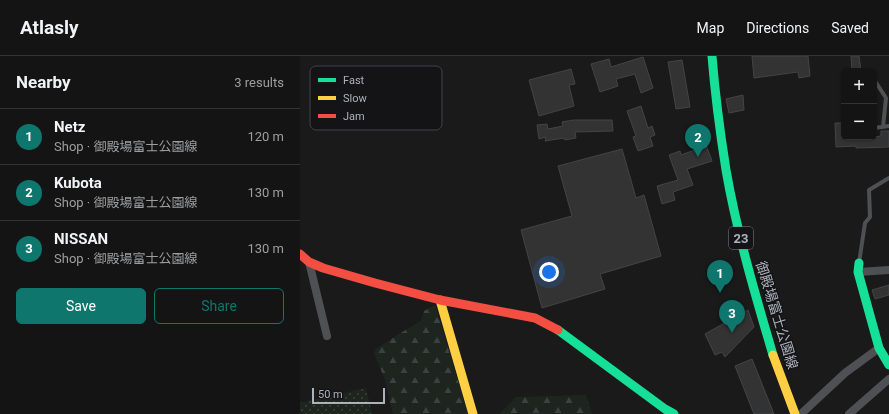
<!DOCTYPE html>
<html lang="en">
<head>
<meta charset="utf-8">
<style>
  body { margin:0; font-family:Roboto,"Noto Sans JP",sans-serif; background:#212122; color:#f1f3f6 }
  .controls { position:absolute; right:12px; top:12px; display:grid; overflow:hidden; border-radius:6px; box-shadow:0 1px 3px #0004 }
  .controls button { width:36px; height:36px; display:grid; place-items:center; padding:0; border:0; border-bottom:1px solid #333334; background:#141414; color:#f1f3f6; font:20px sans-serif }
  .scale { position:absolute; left:12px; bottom:10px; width:73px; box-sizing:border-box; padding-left:4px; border:2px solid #abb2bb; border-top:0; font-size:11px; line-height:14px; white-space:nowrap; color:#abb2bb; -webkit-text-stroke:3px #141417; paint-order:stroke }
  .you { position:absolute; left:249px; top:216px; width:14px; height:14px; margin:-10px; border:3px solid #fff; border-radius:50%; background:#1a73e8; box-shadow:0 0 0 6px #1a73e833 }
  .badge { display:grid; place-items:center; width:26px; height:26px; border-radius:50%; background:#0f766e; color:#fff; font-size:13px; font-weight:700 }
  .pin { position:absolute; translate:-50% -33px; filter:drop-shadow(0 1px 2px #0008) }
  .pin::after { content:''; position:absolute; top:21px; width:14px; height:12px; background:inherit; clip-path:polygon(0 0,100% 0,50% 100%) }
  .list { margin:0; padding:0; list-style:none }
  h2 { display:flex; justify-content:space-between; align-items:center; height:52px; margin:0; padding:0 16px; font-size:17px }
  h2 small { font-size:13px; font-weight:400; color:#9d9ea0 }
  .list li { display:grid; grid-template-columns:26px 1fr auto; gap:12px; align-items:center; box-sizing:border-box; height:56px; padding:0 16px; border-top:1px solid #333334 }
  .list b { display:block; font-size:15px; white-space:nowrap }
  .list p { margin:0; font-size:13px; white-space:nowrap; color:#9d9ea0 }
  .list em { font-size:13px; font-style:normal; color:#9d9ea0 }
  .actions { display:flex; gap:8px; padding:12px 16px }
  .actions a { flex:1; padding:9px 0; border:1px solid #0f766e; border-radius:6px; text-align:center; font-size:14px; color:#0f766e }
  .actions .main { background:#0f766e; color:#fff }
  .map { position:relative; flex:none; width:589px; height:358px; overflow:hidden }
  header { display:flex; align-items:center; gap:24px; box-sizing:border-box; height:56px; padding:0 20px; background:#141414; border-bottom:1px solid #333334 }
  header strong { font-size:19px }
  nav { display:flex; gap:22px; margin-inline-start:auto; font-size:14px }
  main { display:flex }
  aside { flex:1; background:#141414 }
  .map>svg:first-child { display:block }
  .forest { fill:url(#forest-firs) }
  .park { fill:url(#park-dots) }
  .building { fill:#333334; stroke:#434447 }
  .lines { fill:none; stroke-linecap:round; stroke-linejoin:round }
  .lane { stroke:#4e5054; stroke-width:4 }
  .street { stroke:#4e5054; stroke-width:8 }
  .fast { stroke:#16e098; stroke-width:9 }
  .slow { stroke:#ffcf43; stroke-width:9 }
  .jam { stroke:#f24e42; stroke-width:9 }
  .labels { text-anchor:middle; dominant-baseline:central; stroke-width:3; stroke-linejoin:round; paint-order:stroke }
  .shield { fill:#141417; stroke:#7e838a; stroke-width:1 }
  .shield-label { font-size:13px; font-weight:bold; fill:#abb2bb }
  .street-label { font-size:14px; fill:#abb2bb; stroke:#141417 }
  .key { fill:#141417; stroke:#414348; stroke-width:1 }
  .key-label { font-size:11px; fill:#abb2bb }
</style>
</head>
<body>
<header>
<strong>Atlasly</strong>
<nav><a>Map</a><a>Directions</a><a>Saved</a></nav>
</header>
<main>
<aside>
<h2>Nearby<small>3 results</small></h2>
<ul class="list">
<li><span class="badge">1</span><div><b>Netz</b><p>Shop · 御殿場富士公園線</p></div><em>120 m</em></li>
<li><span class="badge">2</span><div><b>Kubota</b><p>Shop · 御殿場富士公園線</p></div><em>130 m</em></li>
<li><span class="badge">3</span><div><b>NISSAN</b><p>Shop · 御殿場富士公園線</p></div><em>130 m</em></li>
</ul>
<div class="actions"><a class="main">Save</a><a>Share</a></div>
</aside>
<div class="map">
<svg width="589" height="358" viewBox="0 0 589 358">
  <defs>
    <pattern id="forest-firs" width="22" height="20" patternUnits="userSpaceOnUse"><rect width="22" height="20" fill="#1e251e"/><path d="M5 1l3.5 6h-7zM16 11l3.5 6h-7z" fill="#3c423d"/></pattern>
    <pattern id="park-dots" width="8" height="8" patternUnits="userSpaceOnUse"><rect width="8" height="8" fill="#1e251e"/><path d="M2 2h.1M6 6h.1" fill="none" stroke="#3c423d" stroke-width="1.8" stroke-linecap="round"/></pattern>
  </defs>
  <rect width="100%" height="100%" fill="#1a1a1b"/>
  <path class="forest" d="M 135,249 L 168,358 L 93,358 L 85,324 L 74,297 L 77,292 L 107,273 L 121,265 L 124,255 Z
    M 286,339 L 292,358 L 199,358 L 216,341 Z"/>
  <path class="park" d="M 66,332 L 72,358 L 0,358 L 0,347 Z"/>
  <path class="building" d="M 452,0 L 508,0 L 510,20 L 499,22 L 498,16 L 454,22 Z
    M 551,0 L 559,0 L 561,15 L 552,15 Z
    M 343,1 L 353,32 L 341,37 L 335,18 L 316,23 L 318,30 L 300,36 L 291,8 L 309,3 L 311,11 Z
    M 382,4 L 390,51 L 376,53 L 368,6 Z
    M 271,13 L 275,28 L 269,29 L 274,50 L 239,60 L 229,24 Z
    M 443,39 L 444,54 L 429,57 L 426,43 Z
    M 341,50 L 348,72 L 352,70 L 355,79 L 350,81 L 353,90 L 338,95 L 333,81 L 336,80 L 327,55 Z
    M 274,64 L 312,64 L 313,75 L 275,76 L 276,82 L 265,84 L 264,82 L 245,85 L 246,81 L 239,83 L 237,69 L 247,68 L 248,73 L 263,70 L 262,66 Z
    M 535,67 L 544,67 L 544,81 L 574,81 L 581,80 L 581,75 L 589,75 L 589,91 L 556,92 L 556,90 L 536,91 Z
    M 401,75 L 412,105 L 387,113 L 393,129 L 373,136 L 375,144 L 362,148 L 357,130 L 378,124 L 369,99 L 380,95 L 381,99 L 400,92 L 398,76 Z
    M 322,93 L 336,142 L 344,139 L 361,200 L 300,218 L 305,233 L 242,252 L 221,174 L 272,160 L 258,110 Z
    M 589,229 L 589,239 L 575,243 L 572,234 Z
    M 448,254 L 454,271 L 425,301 L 422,296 L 415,299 L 405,278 Z
    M 452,303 L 474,358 L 454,358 L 435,310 Z"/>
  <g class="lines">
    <path class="lane" d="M 575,25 L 586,42 L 583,71
      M 574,72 L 589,70
      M 559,207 L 565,167 L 570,161 L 569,134 L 589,122"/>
    <path class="street" d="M 9,206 L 27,280
      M 558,216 L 589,214
      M 501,358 L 545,317 L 579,292
      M 549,358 L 589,323"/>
    <path class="fast" d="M 412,0 C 415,38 420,76 426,114 C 437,177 455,238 473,299
      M 559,207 L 558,216 L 579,292 L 589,309
      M 258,274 L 365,353 L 374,358"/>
    <path class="slow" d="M 140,244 L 173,358
      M 473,299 L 495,358"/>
    <path class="jam" d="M 0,198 L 9,206 L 23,212 L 75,227 L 140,244 L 235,262 L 258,274"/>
  </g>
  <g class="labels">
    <rect class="shield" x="429" y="171" width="24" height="22" rx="3"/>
    <g class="shield-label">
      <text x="441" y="182">23</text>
    </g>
    <g class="street-label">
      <text transform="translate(477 259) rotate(73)">御殿場富士公園線</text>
    </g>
  </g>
  <rect x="10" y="10" width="132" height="64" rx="6" class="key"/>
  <rect x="18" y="22" width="18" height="4" fill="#16e098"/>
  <rect x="18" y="40" width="18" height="4" fill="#ffcf43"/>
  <rect x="18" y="58" width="18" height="4" fill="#f24e42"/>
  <g class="key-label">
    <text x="43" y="28">Fast</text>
    <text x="43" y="46">Slow</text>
    <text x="43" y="64">Jam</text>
  </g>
</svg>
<div class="controls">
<button>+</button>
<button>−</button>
</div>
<div class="scale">50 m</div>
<div class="you"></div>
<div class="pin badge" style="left:420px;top:237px">1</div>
<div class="pin badge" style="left:398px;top:101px">2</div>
<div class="pin badge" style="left:432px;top:277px">3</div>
</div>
</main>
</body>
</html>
